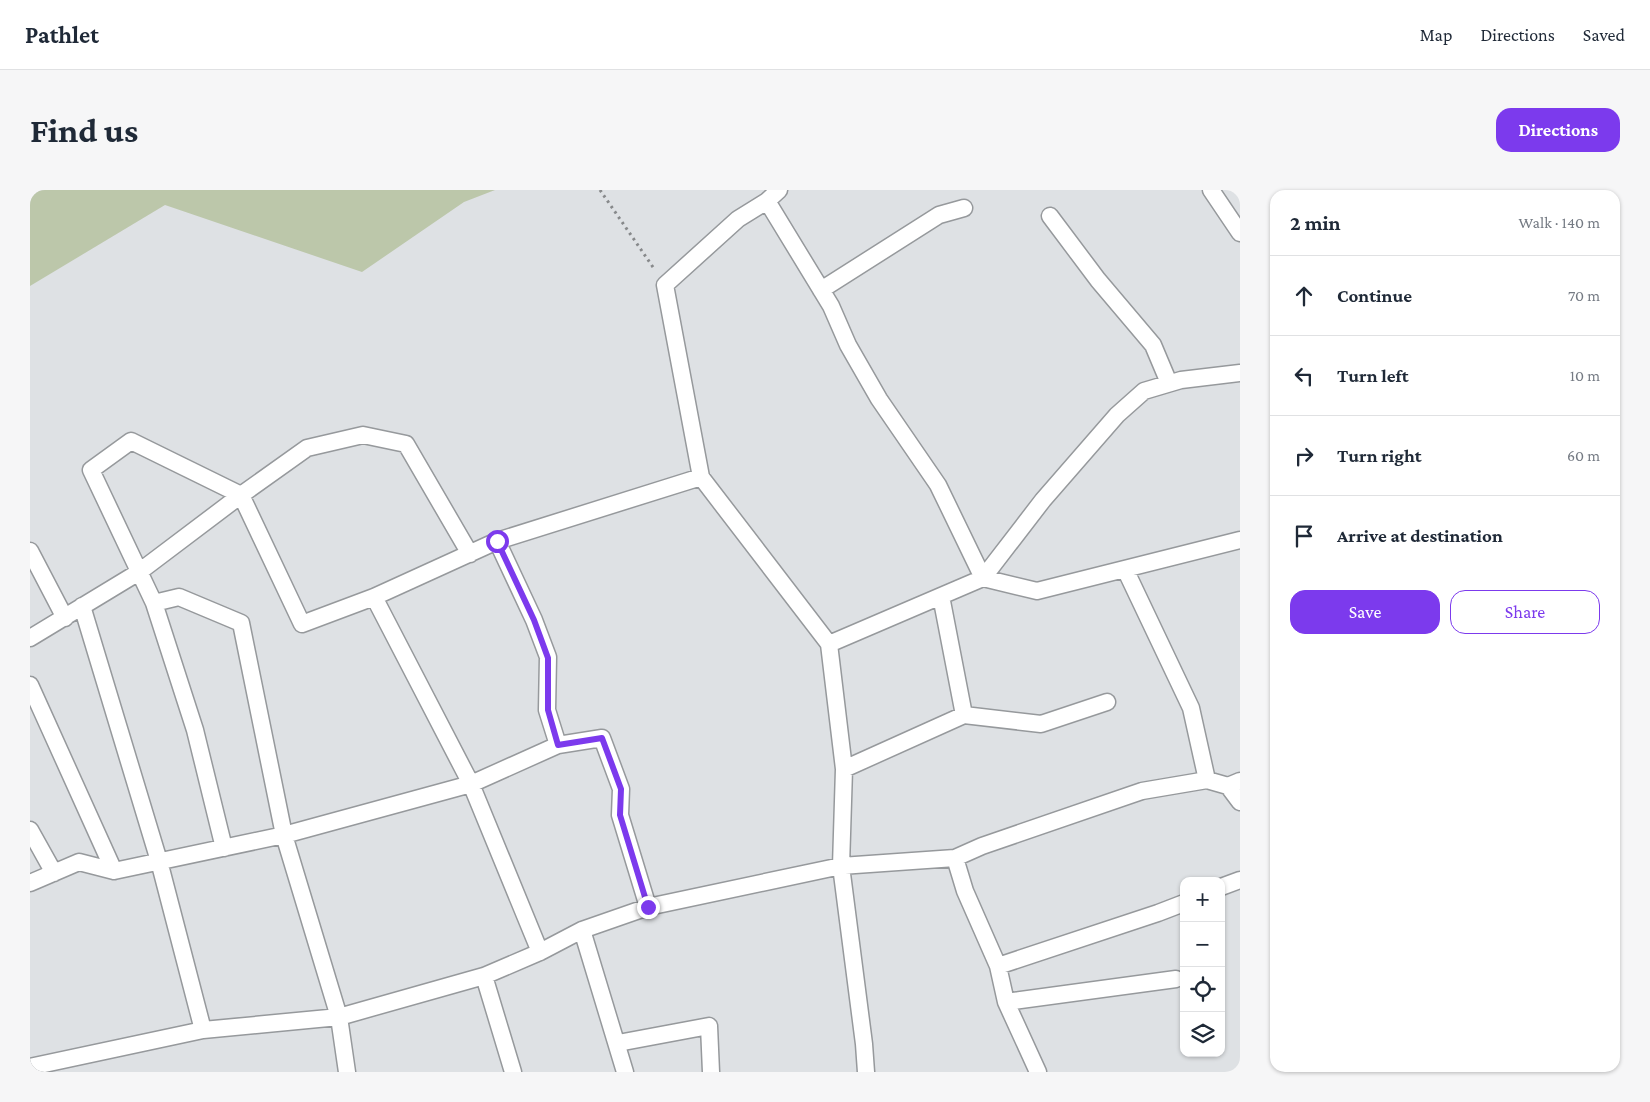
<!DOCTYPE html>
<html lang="en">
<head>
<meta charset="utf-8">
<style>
  body { margin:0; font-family:"Crimson Pro",serif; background:#f6f6f7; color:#1f2937 }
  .controls { position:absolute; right:15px; bottom:15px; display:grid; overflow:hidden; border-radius:10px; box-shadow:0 1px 4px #0004 }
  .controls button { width:45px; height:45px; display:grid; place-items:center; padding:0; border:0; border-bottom:1px solid #e0e1e3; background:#fff; color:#1f2937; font:25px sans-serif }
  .stop { position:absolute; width:15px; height:15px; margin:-11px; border:4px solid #7c3aed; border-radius:50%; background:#fff }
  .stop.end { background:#7c3aed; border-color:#fff; box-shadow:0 1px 5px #0008 }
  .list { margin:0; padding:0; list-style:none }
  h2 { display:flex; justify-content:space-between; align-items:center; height:65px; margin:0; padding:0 20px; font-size:21px }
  h2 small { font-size:16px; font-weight:400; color:#747a83 }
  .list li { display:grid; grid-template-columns:32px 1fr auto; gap:15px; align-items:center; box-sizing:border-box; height:80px; padding:0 20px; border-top:1px solid #e0e1e3 }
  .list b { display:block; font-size:19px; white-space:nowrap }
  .list em { font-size:16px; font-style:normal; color:#747a83 }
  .actions { display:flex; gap:10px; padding:15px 20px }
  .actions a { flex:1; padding:11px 0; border:1px solid #7c3aed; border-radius:15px; text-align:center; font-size:18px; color:#7c3aed }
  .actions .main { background:#7c3aed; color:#fff }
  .icon { flex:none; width:28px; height:28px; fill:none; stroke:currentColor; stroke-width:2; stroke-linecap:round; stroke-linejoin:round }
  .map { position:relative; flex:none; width:1210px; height:882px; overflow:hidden; border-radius:15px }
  header { display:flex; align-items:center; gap:30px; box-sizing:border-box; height:70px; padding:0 25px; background:#fff; border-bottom:1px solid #e0e1e3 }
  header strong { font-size:24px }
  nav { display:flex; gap:28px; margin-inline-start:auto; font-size:18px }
  .intro { display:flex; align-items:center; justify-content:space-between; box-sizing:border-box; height:120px; padding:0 30px }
  h1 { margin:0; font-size:35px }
  .button { padding:12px 22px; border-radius:15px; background:#7c3aed; color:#fff; font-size:18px; font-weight:700 }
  main { display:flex; gap:30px; padding:0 30px }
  aside { flex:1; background:#fff; border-radius:15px; box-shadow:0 1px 4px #0004 }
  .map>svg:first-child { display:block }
  .grass { fill:#bcc7aa }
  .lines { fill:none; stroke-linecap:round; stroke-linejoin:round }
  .minor-casing { stroke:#96999c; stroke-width:19 }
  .path { stroke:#87898b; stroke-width:3; stroke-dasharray:2.5 4; stroke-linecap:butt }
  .minor { stroke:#fff; stroke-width:16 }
  .route { stroke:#7c3aed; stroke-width:6 }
</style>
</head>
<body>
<header>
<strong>Pathlet</strong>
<nav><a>Map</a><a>Directions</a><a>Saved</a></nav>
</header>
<div class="intro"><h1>Find us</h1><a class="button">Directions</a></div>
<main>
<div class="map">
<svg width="1210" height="882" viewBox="0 0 1210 882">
  <rect width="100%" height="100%" fill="#dee1e4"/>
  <path class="grass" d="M 0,0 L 465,0 L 434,12 L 332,82 L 135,15 L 0,96 Z"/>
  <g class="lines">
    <defs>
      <path id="minor" d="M 749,0 L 737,11 L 708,29 L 635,95 L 671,287 L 799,454 L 814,579 L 811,676 L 834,854 L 836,882
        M 1181,0 L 1210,43
        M 737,11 L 801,116 L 818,155 L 849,209 L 908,295 L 953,388 L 1013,310 L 1087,225 L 1114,201 L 1151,190 L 1210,183
        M 1020,26 L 1068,90 L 1123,155 L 1139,193
        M 791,100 L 909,25 L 934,18
        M 467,351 L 504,430 L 518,467 L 517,520 L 528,555
        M 0,361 L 35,428
        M 1095,379 L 1161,518 L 1177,590
        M 911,406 L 934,525
        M 344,407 L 441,594 L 510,762
        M 124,413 L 149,407 L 211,433 L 254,645 L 309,827 L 317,882
        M 52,416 L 129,671 L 173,840
        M 0,448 L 109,382 L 211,305 L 277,258 L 333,245 L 376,254 L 440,364
        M 799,454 L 953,388 L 1007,401 L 1210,350
        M 0,495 L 84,681
        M 814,579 L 934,525 L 1011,534 L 1077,512
        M 1198,596 L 1210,612
        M 0,640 L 24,683
        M 194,658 L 165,540 L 124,413 L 61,280 L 101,251 L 211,305 L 272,434 L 344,407 L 467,351 L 671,287
        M 925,668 L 935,701 L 968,776 L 976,812 L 1008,882
        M 0,693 L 49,672 L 84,681 L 254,645 L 441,594 L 528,555 L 572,548 L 591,599 L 590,625 L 618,717
        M 1191,697 L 1210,690
        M 552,740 L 595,882
        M 968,776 L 1128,723 L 1154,713
        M 454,786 L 483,882
        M 976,812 L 1146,789
        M 588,853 L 679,836 L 681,882
        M 0,877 L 173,840 L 309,827 L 454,786 L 510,762 L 552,740 L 618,717 L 811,676 L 925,668 L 952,656 L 1112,601 L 1177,590 L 1198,596 L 1210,591"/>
    </defs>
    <use href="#minor" class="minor-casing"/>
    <path class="path" d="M 570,0 L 625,80"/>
    <use href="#minor" class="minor"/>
  </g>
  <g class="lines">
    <path class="route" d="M 467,351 L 504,430 L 518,468 L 518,520 L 528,555 L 572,548 L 591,599 L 590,625 L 618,717"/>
  </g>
</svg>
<div class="controls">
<button>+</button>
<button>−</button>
<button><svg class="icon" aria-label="locate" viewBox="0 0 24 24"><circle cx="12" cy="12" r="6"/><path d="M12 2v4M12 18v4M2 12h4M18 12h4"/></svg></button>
<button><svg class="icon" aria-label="layers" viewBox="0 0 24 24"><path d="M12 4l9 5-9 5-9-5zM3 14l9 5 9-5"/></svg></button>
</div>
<div class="stop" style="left:467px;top:351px"></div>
<div class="stop end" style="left:618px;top:717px"></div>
</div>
<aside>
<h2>2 min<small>Walk · 140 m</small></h2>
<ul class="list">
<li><svg class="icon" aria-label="ahead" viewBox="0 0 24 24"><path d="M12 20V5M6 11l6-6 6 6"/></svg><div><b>Continue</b></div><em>70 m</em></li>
<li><svg class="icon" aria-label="left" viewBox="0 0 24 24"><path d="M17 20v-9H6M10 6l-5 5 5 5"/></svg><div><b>Turn left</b></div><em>10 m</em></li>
<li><svg class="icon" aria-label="right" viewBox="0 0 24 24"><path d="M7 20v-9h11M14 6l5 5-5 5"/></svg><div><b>Turn right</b></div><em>60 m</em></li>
<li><svg class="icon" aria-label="arrive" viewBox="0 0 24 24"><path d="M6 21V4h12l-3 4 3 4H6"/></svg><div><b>Arrive at destination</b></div></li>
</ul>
<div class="actions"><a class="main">Save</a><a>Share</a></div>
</aside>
</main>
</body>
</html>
